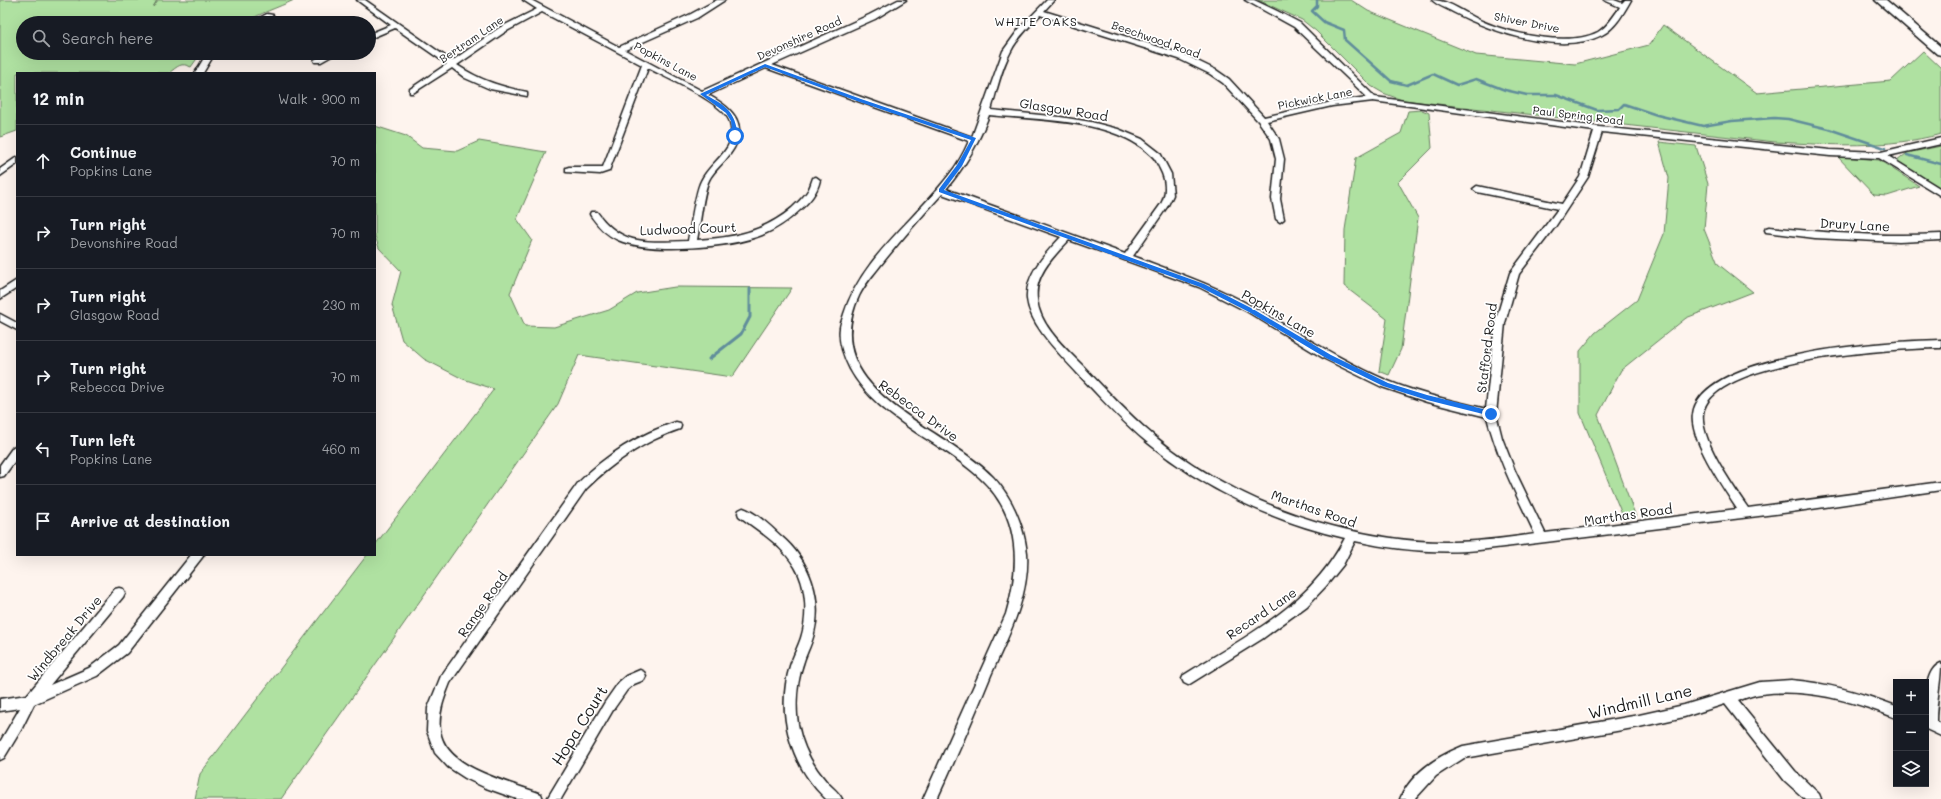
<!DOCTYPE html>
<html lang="en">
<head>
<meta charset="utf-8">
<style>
  body { margin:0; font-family:Mali,sans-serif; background:#20242c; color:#f1f3f6 }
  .controls { position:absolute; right:12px; bottom:12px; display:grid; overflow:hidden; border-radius:0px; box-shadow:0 4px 16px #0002 }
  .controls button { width:36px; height:36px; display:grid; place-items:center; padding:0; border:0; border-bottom:1px solid #363941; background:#171b24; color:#f1f3f6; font:20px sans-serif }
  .stop { position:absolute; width:12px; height:12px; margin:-9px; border:3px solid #1a73e8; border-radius:50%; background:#fff }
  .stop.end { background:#1a73e8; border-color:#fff; box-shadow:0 1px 4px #0008 }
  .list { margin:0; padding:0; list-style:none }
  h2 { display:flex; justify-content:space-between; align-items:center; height:52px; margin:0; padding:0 16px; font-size:17px }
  h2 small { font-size:13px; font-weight:400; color:#9ea1a6 }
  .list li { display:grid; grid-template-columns:26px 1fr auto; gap:12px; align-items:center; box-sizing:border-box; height:72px; padding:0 16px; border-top:1px solid #363941 }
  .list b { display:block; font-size:15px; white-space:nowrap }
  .list p { margin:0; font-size:13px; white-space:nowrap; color:#9ea1a6 }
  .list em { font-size:13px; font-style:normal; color:#9ea1a6 }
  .icon { flex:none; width:22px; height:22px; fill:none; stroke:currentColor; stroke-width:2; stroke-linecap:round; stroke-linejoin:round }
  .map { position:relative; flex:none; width:1941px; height:799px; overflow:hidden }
  .search { position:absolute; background:#171b24; box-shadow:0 4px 16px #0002; left:16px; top:16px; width:360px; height:44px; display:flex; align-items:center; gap:10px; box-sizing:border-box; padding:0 14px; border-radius:22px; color:#9ea1a6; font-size:15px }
  .panel { position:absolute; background:#171b24; box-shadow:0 4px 16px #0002; left:16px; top:72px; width:360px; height:484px; border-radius:0px }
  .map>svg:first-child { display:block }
  .green { fill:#afe1a1; stroke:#667e5e }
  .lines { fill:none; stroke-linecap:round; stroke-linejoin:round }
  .stream-far1 { stroke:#608d9b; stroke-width:2.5 }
  .stream { stroke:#608d9b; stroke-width:3 }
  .minor-casing { stroke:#1c1c1c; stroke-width:3 }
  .secondary-casing { stroke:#1c1c1c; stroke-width:3 }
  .minor { fill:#fff; fill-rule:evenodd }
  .secondary { fill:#fff; fill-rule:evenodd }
  .route { fill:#1a73e8 }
  .labels { text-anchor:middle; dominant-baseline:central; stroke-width:3.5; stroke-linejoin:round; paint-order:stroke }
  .far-street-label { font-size:11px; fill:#1c1c1c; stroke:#fff }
  .far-neighbourhood-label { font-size:12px; letter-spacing:1px; fill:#1c1c1c; stroke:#fff }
  .street-label { font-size:13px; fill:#1c1c1c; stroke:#fff }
  .near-street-label { font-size:16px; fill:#1c1c1c; stroke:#fff }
</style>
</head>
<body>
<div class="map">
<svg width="1941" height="799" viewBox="0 0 1941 799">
  <rect width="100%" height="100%" fill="#fef4ee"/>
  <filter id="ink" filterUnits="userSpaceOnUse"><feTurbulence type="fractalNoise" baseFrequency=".025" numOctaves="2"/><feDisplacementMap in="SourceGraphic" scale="8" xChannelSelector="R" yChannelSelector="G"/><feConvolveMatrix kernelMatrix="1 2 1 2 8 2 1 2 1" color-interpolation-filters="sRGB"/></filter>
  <g filter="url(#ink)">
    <path class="green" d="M 0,0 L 79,0 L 79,1 L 80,0 L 157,0 L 153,7 L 158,0 L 294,0 C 277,8 260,13 244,23 L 23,23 L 23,53 L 201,53 L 191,67 C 181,62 178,66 169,73 L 17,73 L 17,131 L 0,137 Z
      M 1258,0 L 1351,0 L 1368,11 L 1476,55 L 1575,64 L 1649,45 L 1663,25 L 1757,93 L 1891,81 L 1923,51 L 1941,68 L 1941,134 C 1886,149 1831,145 1775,142 L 1402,100 L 1383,93 L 1371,86 L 1316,31 L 1302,20 Z
      M 1422,110 L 1429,113 L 1432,148 L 1398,182 L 1418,218 L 1401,349 L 1389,375 L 1379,371 L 1387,319 L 1344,286 L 1345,230 L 1356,158 L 1401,133 L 1408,111 Z
      M 375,126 L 406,136 L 422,148 L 457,151 L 479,141 L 546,152 L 517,219 L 532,240 L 510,293 L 525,326 L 554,327 L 609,310 L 637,293 L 675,287 L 792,288 L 732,377 L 579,355 L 558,404 L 281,799 L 195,799 L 200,774 L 367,555 L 375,555 L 375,545 L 494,389 L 463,379 L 424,359 L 402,340 L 392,305 L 401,271 L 379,248 L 375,236 Z
      M 1659,142 L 1696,146 L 1708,184 L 1704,229 L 1718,264 L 1753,292 L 1686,318 L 1621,370 L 1598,415 L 1636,517 L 1624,519 L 1580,413 L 1580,351 L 1595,333 L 1637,300 L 1664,234 L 1669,178 Z
      M 1941,146 L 1941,189 L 1896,162 L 1907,153 Z
      M 1837,156 L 1879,160 L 1919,186 L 1887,196 L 1874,195 Z"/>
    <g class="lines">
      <path class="stream-far1" d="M 1317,0 L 1317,6 L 1312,11 L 1324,22 L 1344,30 L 1345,40 L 1391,81 L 1407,85 L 1433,74 L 1457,85 L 1476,79 L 1505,90 L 1527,95 L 1556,95 L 1597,110 L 1619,109 L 1624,104 L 1657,115 L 1703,126 L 1732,121 L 1774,118 L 1788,119 L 1829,129 L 1885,148
        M 1907,155 L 1941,164"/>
      <path class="stream" d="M 709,359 L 741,334 L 750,317 L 750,289"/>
      <defs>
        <path id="minor" d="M 357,0 L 365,0 L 452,61 L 499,28 L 537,9 L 523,0 L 531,0 L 619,47 L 691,14 L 717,0 L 725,0 L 697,18 L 625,50 L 702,91 L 869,15 L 898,0 L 906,0 L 875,19 L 772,65 L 972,137 L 1003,51 L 1019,29 L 1047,0 L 1054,0 L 1044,11 L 1185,55 L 1216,70 L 1229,79 L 1264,117 L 1332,102 L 1367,97 L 1294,27 L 1245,0 L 1254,0 L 1277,11 L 1300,23 L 1375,97 L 1599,127 L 1830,150 L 1881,152 L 1941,138 L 1941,144 L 1888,156 L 1941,189 L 1941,196 L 1879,158 L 1830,156 L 1602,132 L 1588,177 L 1555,227 L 1519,274 L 1505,323 L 1496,414 L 1502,438 L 1515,471 L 1545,533 L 1737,509 C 1723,487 1689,439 1693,414 C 1701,352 1892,341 1941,340 L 1941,348 C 1898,348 1709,359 1703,414 C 1700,440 1733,486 1748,508 L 1941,482 L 1941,490 L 1791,512 L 1479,550 C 1438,554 1396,550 1355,541 L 1343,565 L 1326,586 L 1307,606 L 1262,639 L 1188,685 L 1184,683 L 1182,679 L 1184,675 C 1246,636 1310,606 1345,538 C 1274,522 1204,489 1148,443 C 1122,422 1100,397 1077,373 C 1060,354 1030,326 1027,299 C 1025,274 1046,253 1061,237 L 942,194 C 921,217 900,241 880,266 C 873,275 864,285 859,296 C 815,392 942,424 993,477 C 1012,497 1024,526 1027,553 C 1030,596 1008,636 991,675 C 974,717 956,758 937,799 L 923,799 L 1006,614 C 1021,564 1020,514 979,477 C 960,460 938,446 917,433 C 891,415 865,397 850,369 C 844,357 838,342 840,328 C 840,324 843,318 844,314 C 861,258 915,220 949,175 C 957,165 964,153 969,141 L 766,68 L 708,95 C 733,108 751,126 730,154 C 723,164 714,170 709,180 C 703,192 700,226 697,240 C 733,238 764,232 792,208 C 797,203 803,198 807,192 C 810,188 811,183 813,178 L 816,177 L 820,180 C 817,193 810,201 800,210 C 789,220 777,229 762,235 C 729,248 651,254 618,240 C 606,235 598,226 591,216 L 590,214 L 591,212 L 597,212 C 622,247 649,242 688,241 C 691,225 695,193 701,181 C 708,166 724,157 730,142 C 732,135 732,124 728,118 C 719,101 666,78 648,68 L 609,171 L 600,174 L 566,172 L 566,168 L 569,167 L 603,167 L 642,65 L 542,12 L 505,32 L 457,65 C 481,81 499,86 527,92 L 527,96 L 490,89 L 465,78 L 452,68 L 413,93 L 410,93 L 410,89 L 447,64 L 395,28 L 369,39 L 369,34 L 391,25 ZM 1040,15 L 1179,59 L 1210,74 L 1223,83 L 1259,122 L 1271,139 L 1276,159 L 1272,199 L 1276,219 L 1280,222 L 1284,219 L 1280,199 L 1284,159 L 1279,139 L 1267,121 L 1332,106 L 1373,101 L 1594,131 L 1580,177 L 1562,204 L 1477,186 L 1473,189 L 1477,192 L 1558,209 L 1510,273 L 1495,323 L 1486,409 C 1454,401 1419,394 1388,381 C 1341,361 1299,333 1255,308 C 1216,286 1175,272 1133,256 L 1167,207 L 1173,195 L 1171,174 L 1160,153 L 1142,139 L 1118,129 L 1091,122 L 1060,117 L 991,110 C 997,90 1001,69 1011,51 C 1018,37 1030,26 1040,15 ZM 989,115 C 1039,120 1115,119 1152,156 C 1156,159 1158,165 1160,169 C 1166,180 1167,193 1161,204 L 1125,254 L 946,189 C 965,167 979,142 989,115 ZM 1069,240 L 1199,287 L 1248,312 L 1325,359 L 1382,387 L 1427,402 L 1487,417 C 1497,458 1517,496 1535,534 C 1507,538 1480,542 1453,542 C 1412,543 1371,536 1332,526 C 1268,509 1204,478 1153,435 C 1128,414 1106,390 1083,366 C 1065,348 1039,325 1037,299 C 1034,275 1054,256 1069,240 Z
          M 1432,0 C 1450,0 1467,15 1484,22 C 1512,34 1569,47 1598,32 C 1607,27 1614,16 1620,7 L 1604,0 L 1614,0 L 1622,3 L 1625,0 L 1631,0 C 1624,12 1616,28 1602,35 C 1561,56 1491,32 1453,12 C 1446,8 1437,5 1432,0 Z
          M 267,14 L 273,15 L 259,23 L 250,23 Z
          M 207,53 L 215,53 L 203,73 L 195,73 Z
          M 327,53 L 337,53 L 321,62 L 315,62 L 314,60 Z
          M 17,157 L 17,164 L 0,176 L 0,169 Z
          M 1769,227 C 1826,233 1883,237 1941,234 L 1941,240 L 1899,242 L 1815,238 L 1766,232 L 1765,230 L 1766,228 Z
          M 17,280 L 17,288 L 0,299 L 0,291 Z
          M 0,314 L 17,323 L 17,330 L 0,321 Z
          M 676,422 L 680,423 L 681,426 L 680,429 C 644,441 612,463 586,489 L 450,683 C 444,698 438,714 440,730 C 444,769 511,782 541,794 L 543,799 L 517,799 L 486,788 L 465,778 L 448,767 L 435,753 L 427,731 L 428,708 L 441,676 L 578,483 C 606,455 639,434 676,422 Z
          M 17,446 L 17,458 L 4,476 L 0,477 L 0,465 L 13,447 Z
          M 743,508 C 757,513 771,527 782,537 C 809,560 823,598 814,633 C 812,643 807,652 804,661 C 797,681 795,704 798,724 C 802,746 812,765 826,781 C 831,787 838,791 842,799 L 826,799 C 790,765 776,713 790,666 C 793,656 798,647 801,638 C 808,616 807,587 795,567 C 782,545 759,531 739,516 L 738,513 L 739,510 Z
          M 191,555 L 204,555 L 127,653 L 97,676 L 34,704 L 21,730 L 4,758 L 0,760 L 0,742 L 20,708 L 0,711 L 0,699 L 27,695 L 115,589 L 119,588 L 123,589 L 125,593 L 123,597 L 50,685 L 89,668 L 119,645 Z
          M 1941,663 C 1941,683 1936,701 1936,721 L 1941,724 L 1941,736 L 1926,729 C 1926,712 1921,671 1941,663 Z
          M 640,670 L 644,672 L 646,676 L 644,680 L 634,684 L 627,690 L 613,710 L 561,799 L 547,799 L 605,702 L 619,682 L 626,676 Z
          M 1791,680 C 1828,683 1862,693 1896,706 L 1896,718 C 1853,701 1808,688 1761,694 C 1753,695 1745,698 1738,701 L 1795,771 L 1819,794 L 1821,799 L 1805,799 L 1785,781 L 1725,704 L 1684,717 L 1639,727 L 1464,758 L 1436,776 L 1415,799 L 1400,799 C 1411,773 1438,756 1463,746 L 1639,715 L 1684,705 L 1760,682 Z"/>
        <path id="secondary" d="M 1875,0 L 1886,0 L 1941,47 L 1941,55 L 1937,54 Z"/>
      </defs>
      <use href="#minor" class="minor-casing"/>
      <use href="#secondary" class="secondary-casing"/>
      <use href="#minor" class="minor"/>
      <use href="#secondary" class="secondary"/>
    </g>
  </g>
  <path class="route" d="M 765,64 L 861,99 L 976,138 L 962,166 L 944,190 L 1204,284 L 1253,309 L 1331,355 L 1388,383 L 1427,395 L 1491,411 L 1495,414 L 1491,416 L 1427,400 L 1383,386 L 1326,358 L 1249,312 L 1200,287 L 939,192 L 939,189 L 957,165 L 971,140 L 857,101 L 765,67 L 706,95 C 726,106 735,111 738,136 L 733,137 L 731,121 L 726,113 L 700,94 Z"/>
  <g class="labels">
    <g class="far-street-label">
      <text transform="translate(1527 22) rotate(11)">Shiver Drive</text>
      <text transform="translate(799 38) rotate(-24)">Devonshire Road</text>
      <text transform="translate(471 39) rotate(-34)">Bertram Lane</text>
      <text transform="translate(1156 39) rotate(19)">Beechwood Road</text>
      <text transform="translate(666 61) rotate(28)">Popkins Lane</text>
      <text transform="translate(1315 98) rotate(-11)">Pickwick Lane</text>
      <text transform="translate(1578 115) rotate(7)">Paul Spring Road</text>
    </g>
    <g class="far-neighbourhood-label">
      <text x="1036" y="21">WHITE OAKS</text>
    </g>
    <g class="street-label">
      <text transform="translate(1064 109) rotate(9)">Glasgow Road</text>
      <text transform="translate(1855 224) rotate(3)">Drury Lane</text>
      <text transform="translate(688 228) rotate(-2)">Ludwood Court</text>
      <text transform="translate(1279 313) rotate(30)">Popkins Lane</text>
      <text transform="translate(1486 348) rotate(-83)">Stafford Road</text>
      <text transform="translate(919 410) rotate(36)">Rebecca Drive</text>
      <text transform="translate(1314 508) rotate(19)">Marthas Road</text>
      <text transform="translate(1628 514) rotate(-8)">Marthas Road</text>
      <text transform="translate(482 604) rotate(-55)">Range Road</text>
      <text transform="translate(1261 613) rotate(-34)">Recard Lane</text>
      <text transform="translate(64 638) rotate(-50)">Windbreak Drive</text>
    </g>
    <g class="near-street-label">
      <text transform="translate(1640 701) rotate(-13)">Windmill Lane</text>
      <text transform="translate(579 725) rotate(-58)">Hopa Court</text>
    </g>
  </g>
</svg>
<div class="controls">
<button>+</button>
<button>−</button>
<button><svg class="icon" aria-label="layers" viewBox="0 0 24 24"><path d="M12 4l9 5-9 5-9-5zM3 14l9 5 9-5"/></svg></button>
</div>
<div class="stop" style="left:735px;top:136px"></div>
<div class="stop end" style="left:1491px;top:414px"></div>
<div class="search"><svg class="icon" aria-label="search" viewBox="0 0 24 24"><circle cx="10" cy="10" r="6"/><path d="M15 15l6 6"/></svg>Search here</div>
<section class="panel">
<h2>12 min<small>Walk · 900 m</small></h2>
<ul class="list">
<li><svg class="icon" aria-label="ahead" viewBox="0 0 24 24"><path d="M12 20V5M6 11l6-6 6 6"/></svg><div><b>Continue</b><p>Popkins Lane</p></div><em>70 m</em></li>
<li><svg class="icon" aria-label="right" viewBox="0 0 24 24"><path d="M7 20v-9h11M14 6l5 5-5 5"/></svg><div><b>Turn right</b><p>Devonshire Road</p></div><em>70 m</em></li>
<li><svg class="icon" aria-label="right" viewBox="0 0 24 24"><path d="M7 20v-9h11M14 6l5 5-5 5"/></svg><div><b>Turn right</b><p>Glasgow Road</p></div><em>230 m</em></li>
<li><svg class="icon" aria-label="right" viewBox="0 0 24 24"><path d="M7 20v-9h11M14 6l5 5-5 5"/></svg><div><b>Turn right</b><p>Rebecca Drive</p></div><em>70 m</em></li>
<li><svg class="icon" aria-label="left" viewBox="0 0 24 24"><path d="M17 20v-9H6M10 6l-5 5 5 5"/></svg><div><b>Turn left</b><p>Popkins Lane</p></div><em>460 m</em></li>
<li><svg class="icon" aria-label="arrive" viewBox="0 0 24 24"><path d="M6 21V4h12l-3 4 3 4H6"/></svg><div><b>Arrive at destination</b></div></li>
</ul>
</section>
</div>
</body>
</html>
